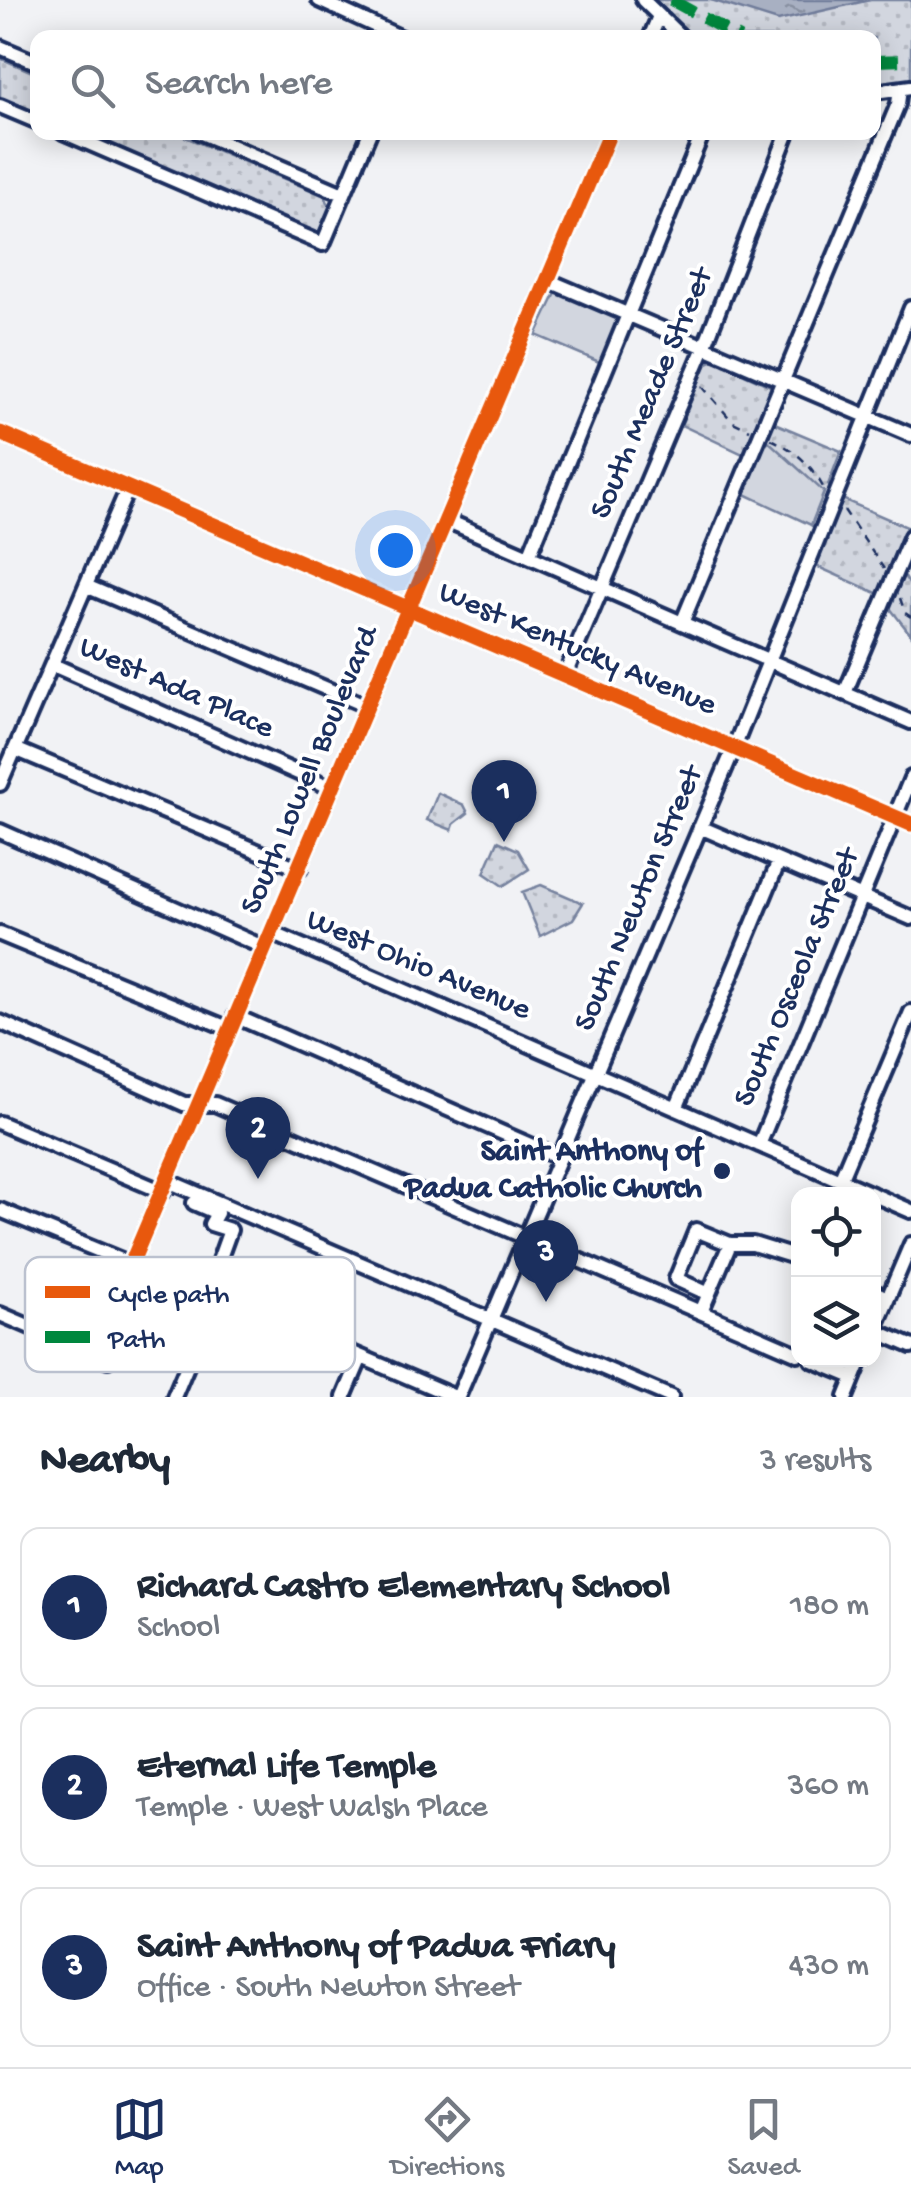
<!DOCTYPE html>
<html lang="en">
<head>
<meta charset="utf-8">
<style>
  body { margin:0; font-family:"Gochi Hand",sans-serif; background:#f2f2f3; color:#1f2937 }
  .controls { position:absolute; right:30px; bottom:30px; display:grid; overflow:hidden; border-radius:20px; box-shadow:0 5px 25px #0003 }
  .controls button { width:90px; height:90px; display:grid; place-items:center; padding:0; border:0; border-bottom:2px solid #e0e1e3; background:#fff; color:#1f2937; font:50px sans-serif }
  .you { position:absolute; left:395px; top:550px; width:35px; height:35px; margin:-25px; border:8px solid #fff; border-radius:50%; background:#1a73e8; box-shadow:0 0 0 15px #1a73e833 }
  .badge { display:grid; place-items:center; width:65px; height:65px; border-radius:50%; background:#1b2f5e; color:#fff; font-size:32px; font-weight:700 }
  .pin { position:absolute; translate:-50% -82px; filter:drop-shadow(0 2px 5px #0008) }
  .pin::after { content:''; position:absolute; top:52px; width:35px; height:30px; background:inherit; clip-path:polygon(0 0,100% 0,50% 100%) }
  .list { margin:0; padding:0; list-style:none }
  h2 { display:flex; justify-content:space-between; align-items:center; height:130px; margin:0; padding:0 40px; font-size:42px }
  h2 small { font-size:32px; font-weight:400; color:#747a83 }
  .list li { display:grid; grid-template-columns:65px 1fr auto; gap:30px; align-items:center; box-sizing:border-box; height:160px; margin:0 20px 20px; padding:0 20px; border:2px solid #e0e1e3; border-radius:20px }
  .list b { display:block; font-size:38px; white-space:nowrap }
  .list p { margin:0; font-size:32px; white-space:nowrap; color:#747a83 }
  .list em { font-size:32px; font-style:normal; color:#747a83 }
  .icon { flex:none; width:55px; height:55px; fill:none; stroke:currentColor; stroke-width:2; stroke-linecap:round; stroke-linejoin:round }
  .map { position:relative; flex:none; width:911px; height:1397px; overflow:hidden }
  .search { position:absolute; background:#fff; box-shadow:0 5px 25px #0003; left:30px; right:30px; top:30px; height:110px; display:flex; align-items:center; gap:25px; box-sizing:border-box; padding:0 35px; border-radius:20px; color:#747a83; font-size:38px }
  .sheet { height:670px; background:#fff }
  nav { display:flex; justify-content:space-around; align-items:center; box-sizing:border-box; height:140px; border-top:2px solid #e0e1e3; background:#fff; font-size:28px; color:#747a83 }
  nav a { display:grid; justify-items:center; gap:5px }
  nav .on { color:#1b2f5e }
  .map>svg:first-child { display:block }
  .grass { fill:url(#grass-dots); stroke:#76829e; stroke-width:2.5 }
  .garden { fill:#d2d6df; stroke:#76829e; stroke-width:2.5 }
  .water { fill:url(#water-ripples); stroke:#707c9a; stroke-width:2.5 }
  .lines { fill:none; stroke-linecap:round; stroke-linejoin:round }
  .minor-casing { stroke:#1b2f5e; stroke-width:20 }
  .path { stroke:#1b2f5e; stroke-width:2.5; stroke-dasharray:8 8; stroke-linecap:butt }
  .minor { stroke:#fff; stroke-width:12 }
  .quiet { stroke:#00873e; stroke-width:12; stroke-dasharray:25 12; stroke-linecap:butt }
  .cycleway-casing { stroke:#fff; stroke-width:21 }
  .cycleway { stroke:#e8590c; stroke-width:15 }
  .poi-dot { fill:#1b2f5e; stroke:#fff; stroke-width:4 }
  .labels { text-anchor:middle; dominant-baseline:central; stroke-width:8; stroke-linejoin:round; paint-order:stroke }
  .street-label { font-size:32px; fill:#1b2f5e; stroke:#fff }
  .poi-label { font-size:32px; font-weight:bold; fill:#1b2f5e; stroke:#fff; text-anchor:end }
  .key { fill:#fff; stroke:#bbc1cf; stroke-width:2.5 }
  .key-label { font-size:28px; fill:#1b2f5e }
</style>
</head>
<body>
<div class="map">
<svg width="911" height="1397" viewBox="0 0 911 1397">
  <defs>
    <pattern id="grass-dots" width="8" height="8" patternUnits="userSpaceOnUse" patternTransform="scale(2.5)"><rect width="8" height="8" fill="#d2d6df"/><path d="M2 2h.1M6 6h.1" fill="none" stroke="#b4b8c2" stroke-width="1.8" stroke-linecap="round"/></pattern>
    <pattern id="water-ripples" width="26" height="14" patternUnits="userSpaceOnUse" patternTransform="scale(2.5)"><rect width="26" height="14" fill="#a8b0c2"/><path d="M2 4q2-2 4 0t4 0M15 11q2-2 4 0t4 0" fill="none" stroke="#8890a1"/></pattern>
  </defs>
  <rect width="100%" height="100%" fill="#f1f2f5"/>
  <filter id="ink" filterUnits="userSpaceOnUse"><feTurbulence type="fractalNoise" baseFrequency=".01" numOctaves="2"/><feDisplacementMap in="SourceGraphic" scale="20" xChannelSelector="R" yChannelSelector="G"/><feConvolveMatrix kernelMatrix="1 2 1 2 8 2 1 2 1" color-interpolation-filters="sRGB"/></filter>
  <g filter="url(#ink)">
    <path class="grass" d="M 653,0 L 911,0 L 911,80 L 874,83 L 874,38 L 694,37 Z
      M 0,58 L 37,74 L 37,121 L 0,105 Z
      M 65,133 L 176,133 L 325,196 L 330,207 L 317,236 Z
      M 714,360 L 777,389 L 765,419 L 841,451 L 828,485 L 842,499 L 909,528 L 895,561 L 911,587 L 911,635 L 879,594 L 816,566 L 827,538 L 811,525 L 824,492 L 681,425 L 707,363 Z
      M 438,793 L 464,805 L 468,813 L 454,824 L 452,830 L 427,820 Z
      M 498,841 L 518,850 L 529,869 L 503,886 L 484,873 Z
      M 541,885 L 583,903 L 573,919 L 540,936 L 522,892 Z"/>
    <path class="garden" d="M 557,291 L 618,316 L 620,321 L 604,364 L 536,335 Z
      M 765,438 L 824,492 L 811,525 L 743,493 Z"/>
    <path class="water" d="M 711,0 L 870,0 L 778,21 Z"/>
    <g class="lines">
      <defs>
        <path id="minor" d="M 319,0 L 402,38
          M 643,0 L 682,38
          M 650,38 L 659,16
          M 0,47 L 38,63
          M 874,92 L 911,87
          M 0,106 L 38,122
          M 63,132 L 323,244 L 370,132
          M 199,132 L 343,194
          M 547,280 L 911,435
          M 0,433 L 911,824
          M 446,520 L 682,623 L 898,104 L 900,89
          M 529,556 L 703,132
          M 86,586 L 367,706
          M 682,623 L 911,722
          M 53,665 L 332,788
          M 565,675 L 705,345 L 788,132
          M 845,693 L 911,536
          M 15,749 L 300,869
          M 0,784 L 128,488
          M 700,827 L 911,918
          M 0,831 L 265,948
          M 272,933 L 872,1194
          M 0,934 L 230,1029
          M 235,1016 L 560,1158
          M 0,1022 L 184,1104 L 215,1104 L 798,1354
          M 676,1109 L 779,861
          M 0,1123 L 163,1192
          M 759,1145 L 911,778
          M 840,1180 L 911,1012
          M 168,1181 L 671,1397
          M 874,1195 L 911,1211
          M 194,1203 L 217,1213 L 211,1224 L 230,1230 L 208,1291
          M 0,1210 L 131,1264 L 217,1295 L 455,1397
          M 730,1244 L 753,1244 L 798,1258
          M 131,1264 L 610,132
          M 874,1292 L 888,1298
          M 701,1312 L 730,1244 L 696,1230 L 676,1279 L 709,1294
          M 0,1314 L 108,1360
          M 874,1330 L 911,1346
          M 874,1331 L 911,1244
          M 812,1360 L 853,1377
          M 174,1397 L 217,1295
          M 344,1397 L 361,1357
          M 458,1397 L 734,748 L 911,308
          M 846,1397 L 861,1360"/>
      </defs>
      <use href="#minor" class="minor-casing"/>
      <path class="path" d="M 702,386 L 733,422 L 750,430
        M 771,439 C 797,451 812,465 825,491
        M 844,510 L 884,569
        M 900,598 L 905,613 L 911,617"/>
      <use href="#minor" class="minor"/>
      <path class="quiet" d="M 671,0 L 740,38
        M 874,61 L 911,60"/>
      <defs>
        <path id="cycleway" d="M 0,433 L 911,824
          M 131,1264 L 610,132"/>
      </defs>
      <use href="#cycleway" class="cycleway-casing"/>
      <use href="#cycleway" class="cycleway"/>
    </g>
  </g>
  <circle class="poi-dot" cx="722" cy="1171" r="10"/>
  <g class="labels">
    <g class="street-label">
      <text transform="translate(653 394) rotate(-67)">South Meade Street</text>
      <text transform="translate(577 650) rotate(23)">West Kentucky Avenue</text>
      <text transform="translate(176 689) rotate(24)">West Ada Place</text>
      <text transform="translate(311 771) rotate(-67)">South Lowell Boulevard</text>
      <text transform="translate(640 899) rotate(-67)">South Newton Street</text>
      <text transform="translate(418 966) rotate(23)">West Ohio Avenue</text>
      <text transform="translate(798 978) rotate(-67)">South Osceola Street</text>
    </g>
    <g class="poi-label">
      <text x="702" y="1153">Saint Anthony of<tspan x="702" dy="37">Padua Catholic Church</tspan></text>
    </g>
  </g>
  <rect x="25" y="1257" width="330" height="115" rx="15" class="key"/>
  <rect x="45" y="1286" width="45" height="12" fill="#e8590c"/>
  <rect x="45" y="1331" width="45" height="12" fill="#00873e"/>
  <g class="key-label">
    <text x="108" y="1302">Cycle path</text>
    <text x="108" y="1347">Path</text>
  </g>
</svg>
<div class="controls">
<button><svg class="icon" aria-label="locate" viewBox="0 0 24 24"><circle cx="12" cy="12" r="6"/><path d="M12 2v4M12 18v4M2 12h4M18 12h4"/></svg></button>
<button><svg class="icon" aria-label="layers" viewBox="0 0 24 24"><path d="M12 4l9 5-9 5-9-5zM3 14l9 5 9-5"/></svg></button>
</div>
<div class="you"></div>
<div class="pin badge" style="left:504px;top:842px">1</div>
<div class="pin badge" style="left:258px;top:1179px">2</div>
<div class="pin badge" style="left:546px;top:1302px">3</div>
<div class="search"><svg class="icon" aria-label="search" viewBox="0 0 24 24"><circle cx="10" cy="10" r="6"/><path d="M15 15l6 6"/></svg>Search here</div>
</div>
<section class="sheet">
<h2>Nearby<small>3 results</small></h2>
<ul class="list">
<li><span class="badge">1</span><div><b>Richard Castro Elementary School</b><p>School</p></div><em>180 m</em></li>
<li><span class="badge">2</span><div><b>Eternal Life Temple</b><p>Temple · West Walsh Place</p></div><em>360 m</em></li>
<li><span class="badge">3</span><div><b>Saint Anthony of Padua Friary</b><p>Office · South Newton Street</p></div><em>430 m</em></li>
</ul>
</section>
<nav>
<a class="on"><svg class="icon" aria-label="map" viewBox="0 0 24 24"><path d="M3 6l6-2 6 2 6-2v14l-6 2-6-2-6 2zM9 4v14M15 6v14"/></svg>Map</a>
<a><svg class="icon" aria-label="directions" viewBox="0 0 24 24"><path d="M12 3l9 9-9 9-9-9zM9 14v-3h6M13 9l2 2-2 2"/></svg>Directions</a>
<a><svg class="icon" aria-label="saved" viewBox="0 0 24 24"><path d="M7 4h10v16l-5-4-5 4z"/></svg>Saved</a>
</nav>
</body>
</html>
